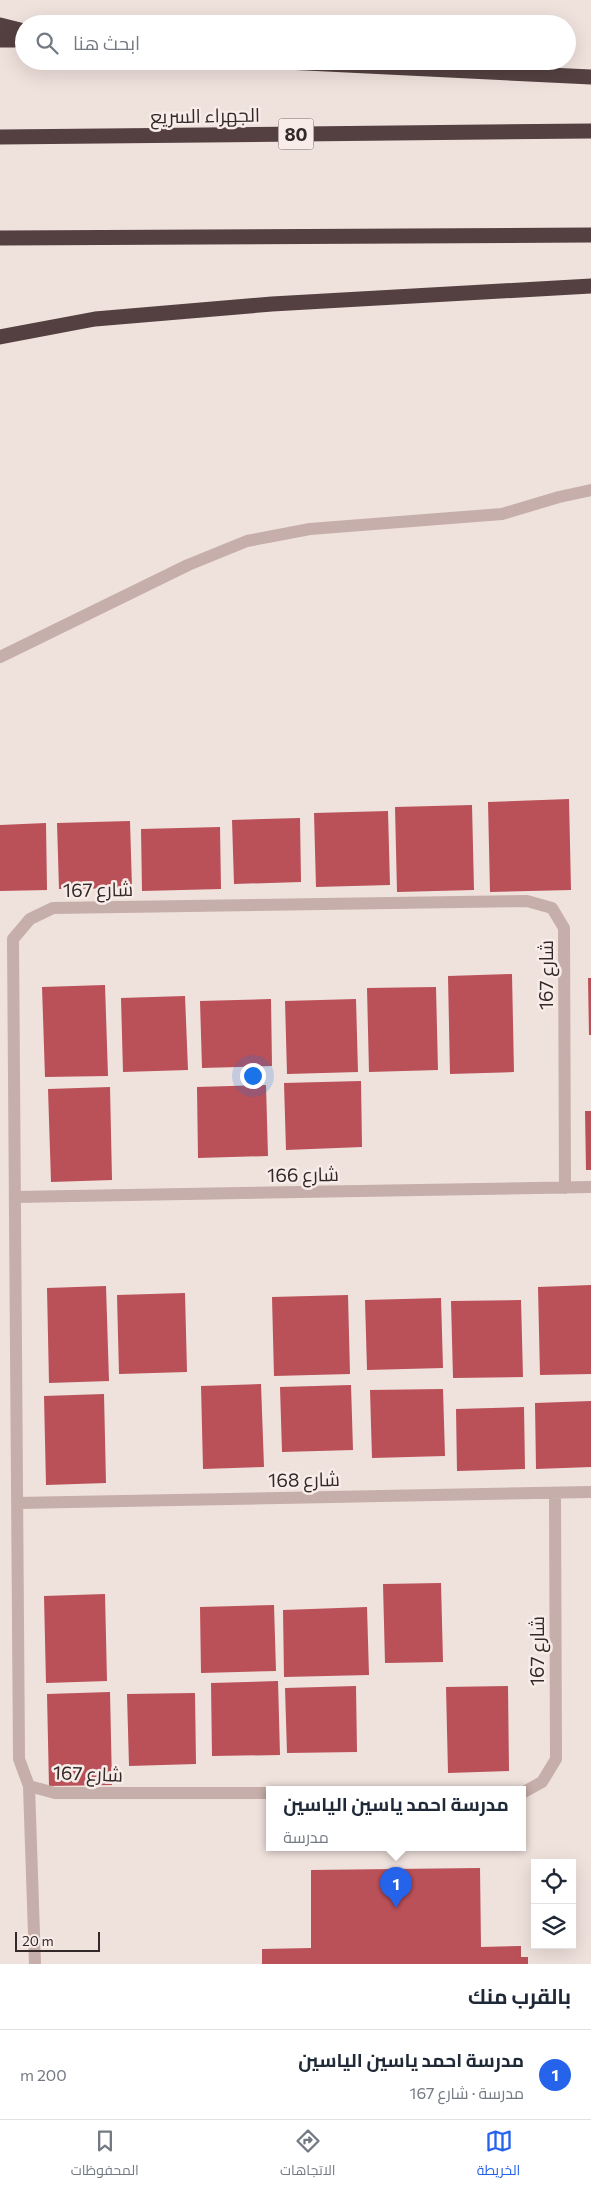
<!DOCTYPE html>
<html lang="ar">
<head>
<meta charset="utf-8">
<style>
  body { margin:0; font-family:Commissioner,Cairo,sans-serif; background:#f6f6f7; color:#1f2937; direction:rtl }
  .controls { position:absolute; right:15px; bottom:15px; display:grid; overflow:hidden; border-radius:0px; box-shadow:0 5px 20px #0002 }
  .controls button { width:45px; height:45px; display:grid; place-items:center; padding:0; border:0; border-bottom:1px solid #e0e1e3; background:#fff; color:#1f2937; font:25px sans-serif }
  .scale { position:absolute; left:15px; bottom:12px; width:85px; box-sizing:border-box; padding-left:5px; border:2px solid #342929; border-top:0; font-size:14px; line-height:18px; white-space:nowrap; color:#342929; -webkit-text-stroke:4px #f7ece8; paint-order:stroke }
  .you { position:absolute; left:252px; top:1075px; width:18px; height:18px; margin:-12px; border:4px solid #fff; border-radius:50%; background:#1a73e8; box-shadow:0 0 0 8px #1a73e833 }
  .badge { display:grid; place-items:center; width:32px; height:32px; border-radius:50%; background:#2563eb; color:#fff; font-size:16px; font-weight:700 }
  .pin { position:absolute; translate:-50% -41px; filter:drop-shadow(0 1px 2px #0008) }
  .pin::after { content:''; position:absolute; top:26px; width:18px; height:15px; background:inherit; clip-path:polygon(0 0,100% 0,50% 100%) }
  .popup { position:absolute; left:266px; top:1786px; width:260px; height:65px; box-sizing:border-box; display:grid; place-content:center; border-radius:0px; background:#fff; filter:drop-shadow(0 1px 4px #0005); font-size:16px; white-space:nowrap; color:#747a83 }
  .popup b { font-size:19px; color:#1f2937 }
  .popup::after { content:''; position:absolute; left:50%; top:100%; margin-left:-10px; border:10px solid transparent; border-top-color:#fff }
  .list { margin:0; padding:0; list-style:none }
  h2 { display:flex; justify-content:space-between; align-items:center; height:65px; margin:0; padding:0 20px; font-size:21px }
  h2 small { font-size:16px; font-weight:400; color:#747a83 }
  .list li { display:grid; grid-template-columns:32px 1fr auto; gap:15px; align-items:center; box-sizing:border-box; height:90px; padding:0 20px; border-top:1px solid #e0e1e3 }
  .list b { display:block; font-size:19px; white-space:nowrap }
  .list p { margin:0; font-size:16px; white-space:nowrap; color:#747a83 }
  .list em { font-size:16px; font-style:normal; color:#747a83 }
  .icon { flex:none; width:28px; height:28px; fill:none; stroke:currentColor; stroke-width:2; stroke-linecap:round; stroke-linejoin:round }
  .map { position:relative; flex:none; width:591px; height:1964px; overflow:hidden; direction:ltr }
  .search { position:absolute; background:#fff; box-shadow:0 5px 20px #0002; left:15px; right:15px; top:15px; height:55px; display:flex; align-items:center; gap:12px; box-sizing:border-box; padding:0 18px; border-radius:28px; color:#747a83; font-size:19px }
  .sheet { height:155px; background:#fff }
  nav { display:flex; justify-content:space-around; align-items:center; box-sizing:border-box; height:70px; border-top:1px solid #e0e1e3; background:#fff; font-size:14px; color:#747a83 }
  nav a { display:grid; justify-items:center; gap:2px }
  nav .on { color:#2563eb }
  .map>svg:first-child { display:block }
  .building { fill:#ba5058 }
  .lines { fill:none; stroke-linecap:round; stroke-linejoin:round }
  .minor { stroke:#c6aeaa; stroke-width:12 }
  .highway { stroke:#544041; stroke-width:15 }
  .labels { text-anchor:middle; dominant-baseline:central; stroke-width:5; stroke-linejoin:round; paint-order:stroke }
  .shield { fill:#f7ece8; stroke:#6e6462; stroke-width:1 }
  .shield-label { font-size:18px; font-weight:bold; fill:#342929 }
  .street-label { font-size:19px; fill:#342929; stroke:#f7ece8 }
</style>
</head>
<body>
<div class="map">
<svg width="591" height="1964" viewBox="0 0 591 1964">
  <rect width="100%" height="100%" fill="#efe1dc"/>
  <path class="building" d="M 569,799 L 571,890 L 490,892 L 488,802 Z
    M 472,805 L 474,890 L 397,892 L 395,807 Z
    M 388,811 L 390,885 L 316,887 L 314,813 Z
    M 300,818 L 301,882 L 234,884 L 232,820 Z
    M 130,821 L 132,888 L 59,889 L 57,823 Z
    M 46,823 L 47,890 L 0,891 L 0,825 Z
    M 220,827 L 221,889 L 142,891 L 141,829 Z
    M 512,974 L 514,1072 L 450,1074 L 448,976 Z
    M 588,978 L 591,978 L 591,1035 L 589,1035 Z
    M 105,985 L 108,1076 L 45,1077 L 42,987 Z
    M 436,987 L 438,1070 L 369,1072 L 367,988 Z
    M 185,996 L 188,1070 L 123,1072 L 121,998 Z
    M 271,999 L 272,1066 L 202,1068 L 200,1001 Z
    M 356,999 L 358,1072 L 287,1074 L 285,1001 Z
    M 361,1081 L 362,1147 L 286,1150 L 284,1083 Z
    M 266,1085 L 268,1156 L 198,1158 L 197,1087 Z
    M 110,1087 L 112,1180 L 51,1182 L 48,1089 Z
    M 585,1111 L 591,1111 L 591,1170 L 586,1170 Z
    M 591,1285 L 591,1374 L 540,1375 L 538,1287 Z
    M 106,1286 L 109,1381 L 49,1383 L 47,1288 Z
    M 185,1293 L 187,1372 L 119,1374 L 117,1295 Z
    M 348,1295 L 350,1374 L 274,1376 L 272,1297 Z
    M 441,1298 L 443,1368 L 367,1370 L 365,1300 Z
    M 521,1300 L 523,1377 L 453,1378 L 451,1301 Z
    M 261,1384 L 264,1467 L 203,1469 L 201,1386 Z
    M 351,1385 L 353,1450 L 282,1452 L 280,1387 Z
    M 443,1389 L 445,1456 L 372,1458 L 370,1390 Z
    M 104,1394 L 106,1483 L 46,1485 L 44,1396 Z
    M 591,1401 L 591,1467 L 536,1469 L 535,1403 Z
    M 524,1407 L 525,1469 L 457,1471 L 456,1409 Z
    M 441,1583 L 443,1662 L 385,1663 L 383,1584 Z
    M 105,1594 L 107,1681 L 46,1683 L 44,1596 Z
    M 274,1605 L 276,1671 L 201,1673 L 200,1607 Z
    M 367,1607 L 369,1675 L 284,1677 L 283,1610 Z
    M 278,1681 L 280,1755 L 212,1756 L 211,1683 Z
    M 356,1686 L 357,1752 L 287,1753 L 285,1688 Z
    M 508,1686 L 509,1771 L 448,1773 L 446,1687 Z
    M 110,1692 L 112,1785 L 49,1786 L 47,1694 Z
    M 195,1693 L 196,1764 L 129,1766 L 127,1694 Z
    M 480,1868 L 481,1947 L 521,1946 L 521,1957 L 528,1957 L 528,1964 L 262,1964 L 262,1949 L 311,1948 L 311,1870 Z"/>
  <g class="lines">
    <path class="minor" d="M 0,657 L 188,565 L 247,541 L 310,529 L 502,514 L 559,497 L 591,490
      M 15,1197 L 591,1187
      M 17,1503 L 591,1492
      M 29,1786 L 55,1793 L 270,1793
      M 522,1793 L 542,1782 L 556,1759 L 555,1493
      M 35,1964 L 29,1786 L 19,1759 L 13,939 L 30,919 L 53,908 L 527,901 L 552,908 L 564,928 L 565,1188"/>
    <path class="highway" d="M 0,25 L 24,31
      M 0,40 L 24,40
      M 265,61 L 591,77
      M 0,137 L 591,131
      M 0,238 L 591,235
      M 0,337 L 95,319 L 272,304 L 591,286"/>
  </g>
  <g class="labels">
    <rect class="shield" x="278.5" y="118.5" width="35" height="31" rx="4"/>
    <g class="shield-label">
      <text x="296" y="134">80</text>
    </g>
    <g class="street-label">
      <text transform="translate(205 115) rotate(-1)">الجهراء السريع</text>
      <text transform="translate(98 889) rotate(-1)">شارع 167</text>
      <text transform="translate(545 975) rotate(-90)">شارع 167</text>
      <text transform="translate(303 1174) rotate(-1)">شارع 166</text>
      <text transform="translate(304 1479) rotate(-1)">شارع 168</text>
      <text transform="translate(536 1651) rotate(-90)">شارع 167</text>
      <text transform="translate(88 1773) rotate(2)">شارع 167</text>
    </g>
  </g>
</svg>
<div class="controls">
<button><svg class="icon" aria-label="locate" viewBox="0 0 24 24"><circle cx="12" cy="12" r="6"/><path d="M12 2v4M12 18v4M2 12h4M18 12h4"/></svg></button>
<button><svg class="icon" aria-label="layers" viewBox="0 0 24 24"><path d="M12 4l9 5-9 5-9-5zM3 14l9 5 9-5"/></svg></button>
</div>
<div class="scale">20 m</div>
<div class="you"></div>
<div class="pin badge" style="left:396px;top:1908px">1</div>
<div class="popup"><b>مدرسة احمد ياسين الياسين</b>مدرسة</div>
<div class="search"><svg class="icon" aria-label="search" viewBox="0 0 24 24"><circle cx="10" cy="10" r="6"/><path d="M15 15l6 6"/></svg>ابحث هنا</div>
</div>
<section class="sheet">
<h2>بالقرب منك<small></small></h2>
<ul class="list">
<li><span class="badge">1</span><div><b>مدرسة احمد ياسين الياسين</b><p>مدرسة · شارع 167</p></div><em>200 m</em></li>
</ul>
</section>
<nav>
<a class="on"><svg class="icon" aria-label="map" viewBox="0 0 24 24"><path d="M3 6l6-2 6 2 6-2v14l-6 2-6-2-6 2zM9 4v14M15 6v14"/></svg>الخريطة</a>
<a><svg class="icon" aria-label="directions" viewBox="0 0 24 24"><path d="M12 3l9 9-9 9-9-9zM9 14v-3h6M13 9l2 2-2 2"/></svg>الاتجاهات</a>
<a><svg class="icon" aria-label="saved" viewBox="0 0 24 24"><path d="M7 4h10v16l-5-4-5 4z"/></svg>المحفوظات</a>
</nav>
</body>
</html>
